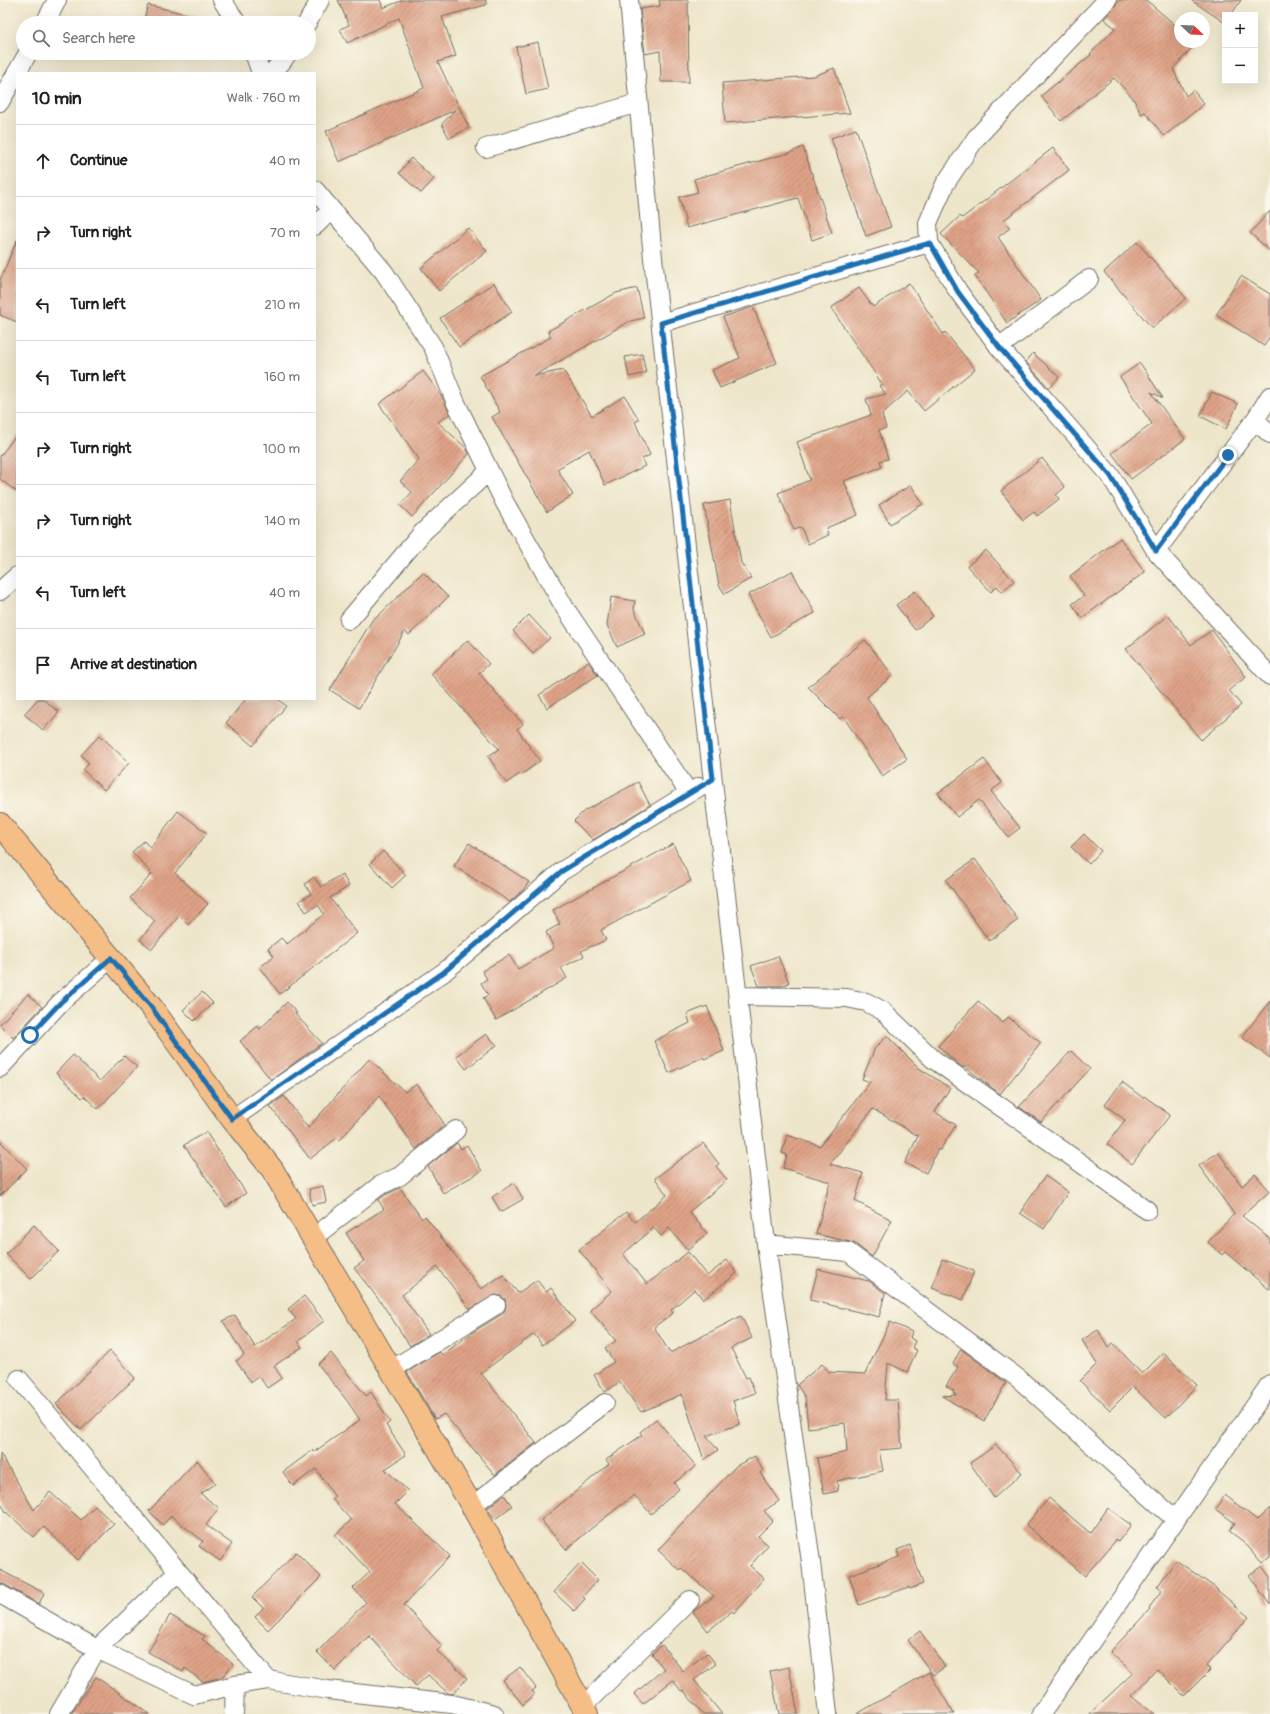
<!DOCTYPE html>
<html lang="en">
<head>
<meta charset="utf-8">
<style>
  body { margin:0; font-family:Pangolin,sans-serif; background:#f2f2f2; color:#202124 }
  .controls { position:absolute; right:12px; top:12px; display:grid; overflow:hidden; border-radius:0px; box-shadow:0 4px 16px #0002 }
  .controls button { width:36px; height:36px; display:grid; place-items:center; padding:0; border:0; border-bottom:1px solid #e0e0e0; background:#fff; color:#202124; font:20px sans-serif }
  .compass { position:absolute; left:1174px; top:12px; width:36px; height:36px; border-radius:50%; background:#fff; box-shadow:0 4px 16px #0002; rotate:113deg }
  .stop { position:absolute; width:12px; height:12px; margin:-9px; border:3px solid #1f6fb2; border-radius:50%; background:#fff }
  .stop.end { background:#1f6fb2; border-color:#fff; box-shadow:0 1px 4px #0008 }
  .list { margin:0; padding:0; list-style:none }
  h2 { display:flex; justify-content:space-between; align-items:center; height:52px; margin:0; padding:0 16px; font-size:17px }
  h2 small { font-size:13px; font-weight:400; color:#757577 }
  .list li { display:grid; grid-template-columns:26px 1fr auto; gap:12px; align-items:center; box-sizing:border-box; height:72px; padding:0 16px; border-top:1px solid #e0e0e0 }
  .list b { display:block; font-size:15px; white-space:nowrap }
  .list em { font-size:13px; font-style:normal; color:#757577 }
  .icon { flex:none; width:22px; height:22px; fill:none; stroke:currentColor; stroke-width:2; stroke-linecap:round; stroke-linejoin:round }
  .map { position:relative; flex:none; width:1270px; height:1714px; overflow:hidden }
  .search { position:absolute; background:#fff; box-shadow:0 4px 16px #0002; left:16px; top:16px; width:300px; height:44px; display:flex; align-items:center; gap:10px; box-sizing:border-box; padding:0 14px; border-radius:22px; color:#757577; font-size:15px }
  .panel { position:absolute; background:#fff; box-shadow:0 4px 16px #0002; left:16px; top:72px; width:300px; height:628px; border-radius:0px }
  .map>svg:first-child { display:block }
  .building { fill:url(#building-hatch) }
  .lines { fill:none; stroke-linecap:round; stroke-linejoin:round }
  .minor-casing { stroke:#6f6c63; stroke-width:20 }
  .major-casing { stroke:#6f6c63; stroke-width:24 }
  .minor { stroke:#fff; stroke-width:18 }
  .major { stroke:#f6be87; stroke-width:22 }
  .route { stroke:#1f6fb2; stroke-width:5 }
</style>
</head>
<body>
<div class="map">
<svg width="1270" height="1714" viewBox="0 0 1270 1714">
  <defs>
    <pattern id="building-hatch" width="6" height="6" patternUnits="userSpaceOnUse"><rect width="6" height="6" fill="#dfa387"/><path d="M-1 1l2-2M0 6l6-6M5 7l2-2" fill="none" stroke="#b5856f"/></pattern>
  </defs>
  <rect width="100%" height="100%" fill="#fbf7ec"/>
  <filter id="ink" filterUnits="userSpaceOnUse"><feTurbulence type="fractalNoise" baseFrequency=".025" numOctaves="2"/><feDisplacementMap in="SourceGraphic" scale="8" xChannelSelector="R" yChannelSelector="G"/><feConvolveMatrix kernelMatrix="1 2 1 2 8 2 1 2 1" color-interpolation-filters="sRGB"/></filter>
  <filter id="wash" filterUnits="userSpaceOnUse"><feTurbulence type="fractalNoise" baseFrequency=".012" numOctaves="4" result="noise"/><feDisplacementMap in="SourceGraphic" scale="16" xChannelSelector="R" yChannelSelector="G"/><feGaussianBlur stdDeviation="0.9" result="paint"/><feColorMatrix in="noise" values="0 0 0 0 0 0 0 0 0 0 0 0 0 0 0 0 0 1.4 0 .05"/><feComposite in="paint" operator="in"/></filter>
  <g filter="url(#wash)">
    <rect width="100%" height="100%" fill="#eee6ca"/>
    <g id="blocks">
      <path class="building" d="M 338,0 L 380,0 L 383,8 L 403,0 L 486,0 L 486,5 L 442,17 L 456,56 L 438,62 L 469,128 L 449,138 L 442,124 L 455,110 L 339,162 L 326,131 L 424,88 L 399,18 L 347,43 L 340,29 L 349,25 Z
        M 659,0 L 688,0 L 689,82 L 661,82 L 660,51 L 645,54 L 640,9 L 660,6 Z
        M 1120,0 L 1146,0 L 1180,29 L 1180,42 L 1197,42 L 1173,69 L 1186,96 L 1193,90 L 1204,104 L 1164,136 L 1145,112 L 1141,114 L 1133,98 L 1114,78 L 1061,121 L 1041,96 L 1091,55 L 1090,54 L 1115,28 L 1104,19 Z
        M 1191,0 L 1241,0 L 1231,15 L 1225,15 L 1225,23 Z
        M 148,5 L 199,17 L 199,23 L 143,23 Z
        M 538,42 L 548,89 L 526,94 L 516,47 Z
        M 834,68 L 850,113 L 725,123 L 722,83 L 814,76 Z
        M 856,129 L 891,227 L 866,236 L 831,138 Z
        M 803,147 L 832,233 L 812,240 L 798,198 L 687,228 L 679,197 L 698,192 L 694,179 L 789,153 Z
        M 1053,148 L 1069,170 L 1004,220 L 1010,228 L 998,237 L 1041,300 L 1007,323 L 975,276 L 979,273 L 941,234 L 960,216 L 962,218 Z
        M 411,158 L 434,179 L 421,193 L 399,173 Z
        M 1270,211 L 1270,251 L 1250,233 Z
        M 468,228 L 487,251 L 439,291 L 421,268 Z
        M 17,240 L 17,322 L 0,315 L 0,280 Z
        M 1137,242 L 1186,298 L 1152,328 L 1104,272 Z
        M 1241,276 L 1270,294 L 1270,336 L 1264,346 L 1216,315 Z
        M 494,283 L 512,312 L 459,347 L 440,318 Z
        M 909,283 L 943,334 L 945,332 L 975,369 L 924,411 L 908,391 L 882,414 L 886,428 L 879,430 L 888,459 L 880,461 L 882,467 L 844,481 L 858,515 L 826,528 L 828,535 L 808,544 L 801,527 L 794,530 L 778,493 L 810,480 L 797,442 L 871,415 L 866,399 L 886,394 L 879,386 L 882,384 L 831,308 L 859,288 L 873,307 Z
        M 637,288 L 644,318 L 630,321 L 534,376 L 563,370 L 592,416 L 625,396 L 639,420 L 635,422 L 650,455 L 642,459 L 645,466 L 605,485 L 589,450 L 557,469 L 573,495 L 547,512 L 492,417 L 500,412 L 480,376 L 551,337 L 548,331 L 616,293 Z
        M 753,307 L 777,363 L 720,388 L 712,370 L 740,358 L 723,317 Z
        M 1033,353 L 1059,377 L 1049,388 L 1026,362 Z
        M 642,354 L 646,373 L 629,377 L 625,357 Z
        M 1140,363 L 1163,398 L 1151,392 L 1185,439 L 1131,479 L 1112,453 L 1152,424 L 1120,377 Z
        M 423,371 L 443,398 L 450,414 L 438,422 L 466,448 L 469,454 L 412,517 L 400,505 L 412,492 L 400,481 L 419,459 L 379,404 Z
        M 1212,392 L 1238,404 L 1226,429 L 1200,416 Z
        M 17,434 L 17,492 L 0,479 L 0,456 Z
        M 1042,458 L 1065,487 L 1056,495 L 1059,499 L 1037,516 L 1034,512 L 1023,520 L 1001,491 Z
        M 911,485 L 923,504 L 890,524 L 879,505 Z
        M 730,500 L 741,563 L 751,578 L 725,594 L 719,585 L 704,505 Z
        M 1120,538 L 1145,572 L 1082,618 L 1072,604 L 1084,596 L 1070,576 Z
        M 986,550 L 1014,581 L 1002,592 L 997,586 L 991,592 L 967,566 Z
        M 792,571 L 815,613 L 771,637 L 748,595 Z
        M 423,572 L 448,597 L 409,635 L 405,631 L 359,708 L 330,690 L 374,617 L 376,618 Z
        M 915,591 L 933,616 L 915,630 L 896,605 Z
        M 611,597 L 635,601 L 634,609 L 645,634 L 617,647 L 607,625 Z
        M 529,615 L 550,638 L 533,653 L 513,631 Z
        M 1168,615 L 1191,645 L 1212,630 L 1246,677 L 1229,690 L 1241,705 L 1201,740 L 1126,649 Z
        M 468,640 L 489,664 L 479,673 L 523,724 L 517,729 L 540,761 L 521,775 L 520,774 L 506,783 L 488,756 L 499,749 L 431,674 Z
        M 865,640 L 893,675 L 867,697 L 907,759 L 882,776 L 843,716 L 840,719 L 808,687 Z
        M 588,662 L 598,675 L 547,708 L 539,695 Z
        M 38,699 L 43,699 L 59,712 L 43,730 L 24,714 Z
        M 246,699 L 278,699 L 286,706 L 253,746 L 226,723 Z
        M 100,735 L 129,763 L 104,790 L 83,770 L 89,763 L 81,755 Z
        M 984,759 L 1002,783 L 991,791 L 1020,828 L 1008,837 L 979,800 L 957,817 L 938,793 Z
        M 638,782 L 650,805 L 593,840 L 574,821 L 584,811 Z
        M 178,811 L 207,833 L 175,873 L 208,904 L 188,925 L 179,916 L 152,949 L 140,940 L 155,921 L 130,898 L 152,874 L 132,852 L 144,841 L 150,848 Z
        M 1084,834 L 1101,851 L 1089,864 L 1071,847 Z
        M 469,843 L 529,882 L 524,889 L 510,902 L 454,866 Z
        M 673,844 L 691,881 L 601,930 L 606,940 L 581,951 L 584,956 L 561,968 L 567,978 L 496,1020 L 483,998 L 488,995 L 481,983 L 487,979 L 482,971 L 509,955 L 518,969 L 554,948 L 546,932 L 560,924 L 553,910 Z
        M 383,851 L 406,875 L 392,888 L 370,864 Z
        M 975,859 L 1018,920 L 989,941 L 946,880 Z
        M 342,874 L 349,886 L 330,898 L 357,933 L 280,994 L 260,967 L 274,956 L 268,949 L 281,938 L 287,944 L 324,914 L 318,905 L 306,912 L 299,901 L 311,894 L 305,884 L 314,877 L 321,887 Z
        M 778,956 L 789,983 L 781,986 L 759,986 L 751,966 Z
        M 202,992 L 213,1003 L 194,1021 L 183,1010 Z
        M 28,994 L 42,1007 L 13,1038 L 0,1025 L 0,1024 Z
        M 978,1001 L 1003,1023 L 1008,1017 L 1041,1043 L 1000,1094 L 964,1066 L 963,1068 L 958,1064 L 938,1046 Z
        M 1270,1001 L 1270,1058 L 1242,1037 Z
        M 287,1002 L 297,1013 L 295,1014 L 322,1043 L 271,1080 L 240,1041 L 258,1026 L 260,1029 Z
        M 707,1006 L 724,1051 L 704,1059 L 703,1057 L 669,1073 L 654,1041 L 690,1023 L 687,1014 Z
        M 486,1034 L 497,1045 L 466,1069 L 456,1056 Z
        M 887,1036 L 919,1068 L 950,1088 L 935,1112 L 956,1125 L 940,1150 L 938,1149 L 926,1173 L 905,1163 L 918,1136 L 873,1109 L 830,1164 L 863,1173 L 855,1201 L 892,1220 L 872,1257 L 854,1243 L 816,1234 L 830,1182 L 783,1168 L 787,1155 L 782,1153 L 787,1135 L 820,1146 L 870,1082 L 862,1079 L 875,1048 Z
        M 1071,1051 L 1090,1069 L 1041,1122 L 1019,1107 Z
        M 73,1055 L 100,1081 L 124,1056 L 137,1067 L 98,1109 L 84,1096 L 82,1098 L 56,1073 Z
        M 369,1059 L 405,1092 L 417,1084 L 445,1125 L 416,1149 L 379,1096 L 340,1140 L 337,1138 L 310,1159 L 270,1106 L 284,1096 L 308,1128 Z
        M 1122,1082 L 1143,1098 L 1144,1096 L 1170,1115 L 1132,1164 L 1107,1144 L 1125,1120 L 1105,1105 Z
        M 206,1132 L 246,1193 L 226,1207 L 184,1145 Z
        M 0,1141 L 27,1169 L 0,1196 Z
        M 457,1143 L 461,1149 L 467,1145 L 482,1171 L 443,1193 L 428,1166 Z
        M 703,1143 L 719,1164 L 716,1166 L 727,1180 L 689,1212 L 707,1233 L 688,1250 L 669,1228 L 661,1236 L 654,1228 L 623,1254 L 647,1284 L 688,1252 L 707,1276 L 727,1260 L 737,1273 L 703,1300 L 695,1289 L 671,1310 L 673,1313 L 654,1327 L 670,1353 L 741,1316 L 752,1338 L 731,1348 L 746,1378 L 749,1377 L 755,1393 L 733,1401 L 740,1424 L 706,1436 L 718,1450 L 704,1460 L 682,1394 L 641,1412 L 620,1382 L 605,1392 L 594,1375 L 614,1362 L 605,1348 L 616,1341 L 590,1310 L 612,1291 L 579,1250 L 626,1212 L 635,1222 L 667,1195 L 655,1178 Z
        M 1218,1152 L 1242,1186 L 1255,1174 L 1270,1191 L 1242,1216 L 1270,1239 L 1270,1290 L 1225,1252 L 1222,1255 L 1208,1242 L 1234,1214 L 1199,1166 Z
        M 1045,1176 L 1068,1192 L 1044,1229 L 1020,1213 Z
        M 514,1183 L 523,1199 L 501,1212 L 492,1197 Z
        M 323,1186 L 326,1202 L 312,1205 L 309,1189 Z
        M 400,1188 L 422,1219 L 425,1216 L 481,1289 L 503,1275 L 518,1293 L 537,1280 L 546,1292 L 551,1288 L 575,1321 L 542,1345 L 534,1334 L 481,1373 L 536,1443 L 495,1475 L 444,1414 L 435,1419 L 407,1372 L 440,1352 L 442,1355 L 476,1330 L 502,1314 L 505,1310 L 506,1305 L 505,1299 L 501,1296 L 495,1295 L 470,1309 L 437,1267 L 402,1295 L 429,1334 L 410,1346 L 383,1305 L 354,1268 L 364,1261 L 346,1233 L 384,1209 L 378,1200 L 385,1195 Z
        M 34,1225 L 59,1251 L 31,1279 L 6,1254 Z
        M 942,1259 L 974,1271 L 963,1300 L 932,1288 Z
        M 818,1269 L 869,1281 L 885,1293 L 879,1317 L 810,1300 Z
        M 304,1296 L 324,1321 L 298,1341 L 302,1347 L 274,1366 L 282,1378 L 267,1388 L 259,1376 L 251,1382 L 236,1361 L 244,1355 L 223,1321 L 235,1315 L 255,1347 L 296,1319 L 288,1309 Z
        M 890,1322 L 912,1332 L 910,1338 L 915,1341 L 912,1348 L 917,1350 L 907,1372 L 888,1363 L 885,1400 L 898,1400 L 902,1448 L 879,1450 L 883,1471 L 837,1481 L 838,1491 L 824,1494 L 817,1458 L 847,1452 L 845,1423 L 808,1428 L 805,1397 L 797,1385 L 822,1364 L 829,1372 L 865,1374 Z
        M 1098,1330 L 1108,1347 L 1113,1343 L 1142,1374 L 1163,1353 L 1197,1385 L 1166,1418 L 1133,1387 L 1110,1410 L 1080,1381 L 1097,1364 L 1082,1340 Z
        M 961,1349 L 1006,1383 L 984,1421 L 942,1396 L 956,1395 L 953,1393 L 954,1391 L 946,1386 L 958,1367 L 953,1364 Z
        M 110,1351 L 135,1378 L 81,1430 L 56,1404 Z
        M 331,1353 L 366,1396 L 371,1392 L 390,1422 L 386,1425 L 406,1455 L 385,1469 L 408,1491 L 395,1504 L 450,1556 L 404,1605 L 442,1646 L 437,1651 L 467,1678 L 453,1694 L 448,1693 L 428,1675 L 416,1686 L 369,1636 L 335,1670 L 317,1652 L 366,1602 L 353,1588 L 370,1572 L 335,1535 L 351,1520 L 332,1499 L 335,1497 L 316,1469 L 293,1486 L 283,1472 L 313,1450 L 314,1452 L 360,1420 L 348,1402 L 318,1364 Z
        M 656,1419 L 696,1466 L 674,1483 L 679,1489 L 651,1514 L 634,1495 L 588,1531 L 566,1550 L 541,1520 L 609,1464 L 606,1460 L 642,1435 L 640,1432 Z
        M 996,1445 L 1022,1473 L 994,1498 L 970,1463 Z
        M 0,1453 L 34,1510 L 50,1492 L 81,1520 L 95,1506 L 114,1524 L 78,1560 L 44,1527 L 34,1537 L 6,1512 L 0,1502 Z
        M 755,1456 L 763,1471 L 760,1473 L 779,1501 L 764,1511 L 773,1521 L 758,1536 L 768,1545 L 750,1566 L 764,1578 L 734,1613 L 732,1611 L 708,1631 L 693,1612 L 714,1596 L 681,1568 L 679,1570 L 658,1550 L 736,1466 Z
        M 197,1460 L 215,1483 L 201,1494 L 219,1508 L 206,1525 L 232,1544 L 220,1561 L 199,1546 L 203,1541 L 171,1516 L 163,1525 L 149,1511 Z
        M 504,1495 L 512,1506 L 495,1519 L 487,1508 Z
        M 1225,1495 L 1257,1520 L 1270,1508 L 1270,1557 L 1262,1563 L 1244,1542 L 1229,1531 L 1235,1523 L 1215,1509 Z
        M 1049,1498 L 1090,1533 L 1108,1508 L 1131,1525 L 1118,1542 L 1116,1540 L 1085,1576 L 1026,1525 Z
        M 910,1545 L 923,1584 L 910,1589 L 909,1587 L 859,1605 L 849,1575 L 899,1557 L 897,1550 Z
        M 296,1552 L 321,1577 L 268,1630 L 255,1617 L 263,1608 L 252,1597 Z
        M 1176,1560 L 1217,1589 L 1217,1590 L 1249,1617 L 1207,1665 L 1211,1669 L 1184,1696 L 1157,1669 L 1131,1696 L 1154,1714 L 1089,1714 L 1133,1673 L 1110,1652 L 1150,1609 L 1149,1608 L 1162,1590 L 1157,1587 Z
        M 581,1563 L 598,1580 L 583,1596 L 585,1599 L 574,1611 L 554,1592 Z
        M 1262,1566 L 1270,1577 L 1270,1605 L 1249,1575 Z
        M 0,1570 L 44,1593 L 39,1604 L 5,1585 L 0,1584 Z
        M 170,1615 L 205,1636 L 202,1639 L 233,1664 L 222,1677 L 203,1682 L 185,1668 L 183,1672 L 148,1652 Z
        M 920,1631 L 945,1667 L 933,1675 L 908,1640 Z
        M 662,1645 L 683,1671 L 707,1653 L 716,1664 L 694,1680 L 722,1714 L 703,1714 L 683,1690 L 681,1691 L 673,1680 L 643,1704 L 634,1694 L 664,1669 L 652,1654 Z
        M 520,1667 L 536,1688 L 532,1691 L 535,1694 L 523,1705 L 503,1680 Z
        M 789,1667 L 798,1714 L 779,1714 L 770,1671 Z
        M 929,1672 L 954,1714 L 857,1714 Z
        M 96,1677 L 150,1714 L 71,1714 Z"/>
    </g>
  </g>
  <g filter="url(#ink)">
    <use href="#blocks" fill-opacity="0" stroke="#6f6c63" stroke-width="1"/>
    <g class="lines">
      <defs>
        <path id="minor" d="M 222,0 L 237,23
          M 629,0 L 653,258 L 766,1244 L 811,1562 L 828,1714
          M 1107,0 L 976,138 L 945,184 L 928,223 L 929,243 L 958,291 L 999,347 L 1110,475 L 1156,551 L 1270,676
          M 45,23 L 57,0
          M 307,23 L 320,0
          M 254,53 L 261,73
          M 271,73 L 281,63 L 288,53
          M 0,102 L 28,53
          M 486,148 L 638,103
          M 315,190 L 384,272 L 433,347 L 456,403 L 505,503 L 565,608 L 689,793
          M 315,226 L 331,210
          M 661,323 L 929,243
          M 999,347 L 1089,279
          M 1255,420 L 1270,434
          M 1156,551 L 1255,420 L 1270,396
          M 0,591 L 17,576
          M 349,620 L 423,532 L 489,471
          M 738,996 L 847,998 L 866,1002 L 883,1011 L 933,1059 L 1147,1210
          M 0,1068 L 60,1003 L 111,958
          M 232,1119 L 444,972 L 562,871 L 699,787
          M 313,1238 L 379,1186 L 400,1176 L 456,1130
          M 766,1244 L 848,1252 L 1019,1379 L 1176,1520
          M 391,1370 L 496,1305
          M 19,1379 L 268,1680
          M 472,1506 L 605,1403
          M 0,1594 L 97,1649 L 194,1695 L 235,1685 L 268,1680 L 328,1690 L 452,1704 L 494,1714
          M 583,1706 L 690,1600
          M 59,1714 L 97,1649 L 178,1572
          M 234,1714 L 235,1685
          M 1041,1714 L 1270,1384"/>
        <path id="major" d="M 0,824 L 152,1008 L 232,1119 L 272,1169 L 472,1506 L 587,1714"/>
      </defs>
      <use href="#minor" class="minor-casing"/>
      <use href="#major" class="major-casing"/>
      <use href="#minor" class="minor"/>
      <use href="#major" class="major"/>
    </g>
  </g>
  <g class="lines" filter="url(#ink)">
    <path class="route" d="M 30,1035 L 60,1003 L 111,958 L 152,1008 L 232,1119 L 444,972 L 562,871 L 713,779 L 661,323 L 930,243 L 958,292 L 999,347 L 1110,475 L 1156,551 L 1228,455"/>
  </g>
</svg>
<div class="controls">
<button>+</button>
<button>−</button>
</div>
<svg class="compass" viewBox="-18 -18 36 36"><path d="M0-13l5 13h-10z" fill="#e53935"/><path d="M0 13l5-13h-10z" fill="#757577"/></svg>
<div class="stop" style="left:30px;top:1035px"></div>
<div class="stop end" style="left:1228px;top:455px"></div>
<div class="search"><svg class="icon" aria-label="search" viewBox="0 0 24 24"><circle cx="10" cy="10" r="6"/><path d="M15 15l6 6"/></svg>Search here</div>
<section class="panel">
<h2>10 min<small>Walk · 760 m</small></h2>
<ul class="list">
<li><svg class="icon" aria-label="ahead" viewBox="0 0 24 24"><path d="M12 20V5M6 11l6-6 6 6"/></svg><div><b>Continue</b></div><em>40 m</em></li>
<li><svg class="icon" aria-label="right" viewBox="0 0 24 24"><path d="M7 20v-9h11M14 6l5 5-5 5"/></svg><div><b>Turn right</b></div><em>70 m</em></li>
<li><svg class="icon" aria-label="left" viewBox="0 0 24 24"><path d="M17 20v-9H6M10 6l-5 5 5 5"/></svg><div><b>Turn left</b></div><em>210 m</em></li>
<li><svg class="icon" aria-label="left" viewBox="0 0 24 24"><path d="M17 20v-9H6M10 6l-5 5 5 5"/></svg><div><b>Turn left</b></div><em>160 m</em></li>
<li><svg class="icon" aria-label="right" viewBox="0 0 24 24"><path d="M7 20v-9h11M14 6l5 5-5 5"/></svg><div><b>Turn right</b></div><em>100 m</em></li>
<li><svg class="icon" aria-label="right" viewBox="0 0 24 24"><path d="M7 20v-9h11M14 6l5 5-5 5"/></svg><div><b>Turn right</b></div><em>140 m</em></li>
<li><svg class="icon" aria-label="left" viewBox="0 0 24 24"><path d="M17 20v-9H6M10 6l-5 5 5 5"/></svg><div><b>Turn left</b></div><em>40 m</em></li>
<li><svg class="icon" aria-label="arrive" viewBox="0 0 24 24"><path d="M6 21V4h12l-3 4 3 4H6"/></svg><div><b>Arrive at destination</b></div></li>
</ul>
</section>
</div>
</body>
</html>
